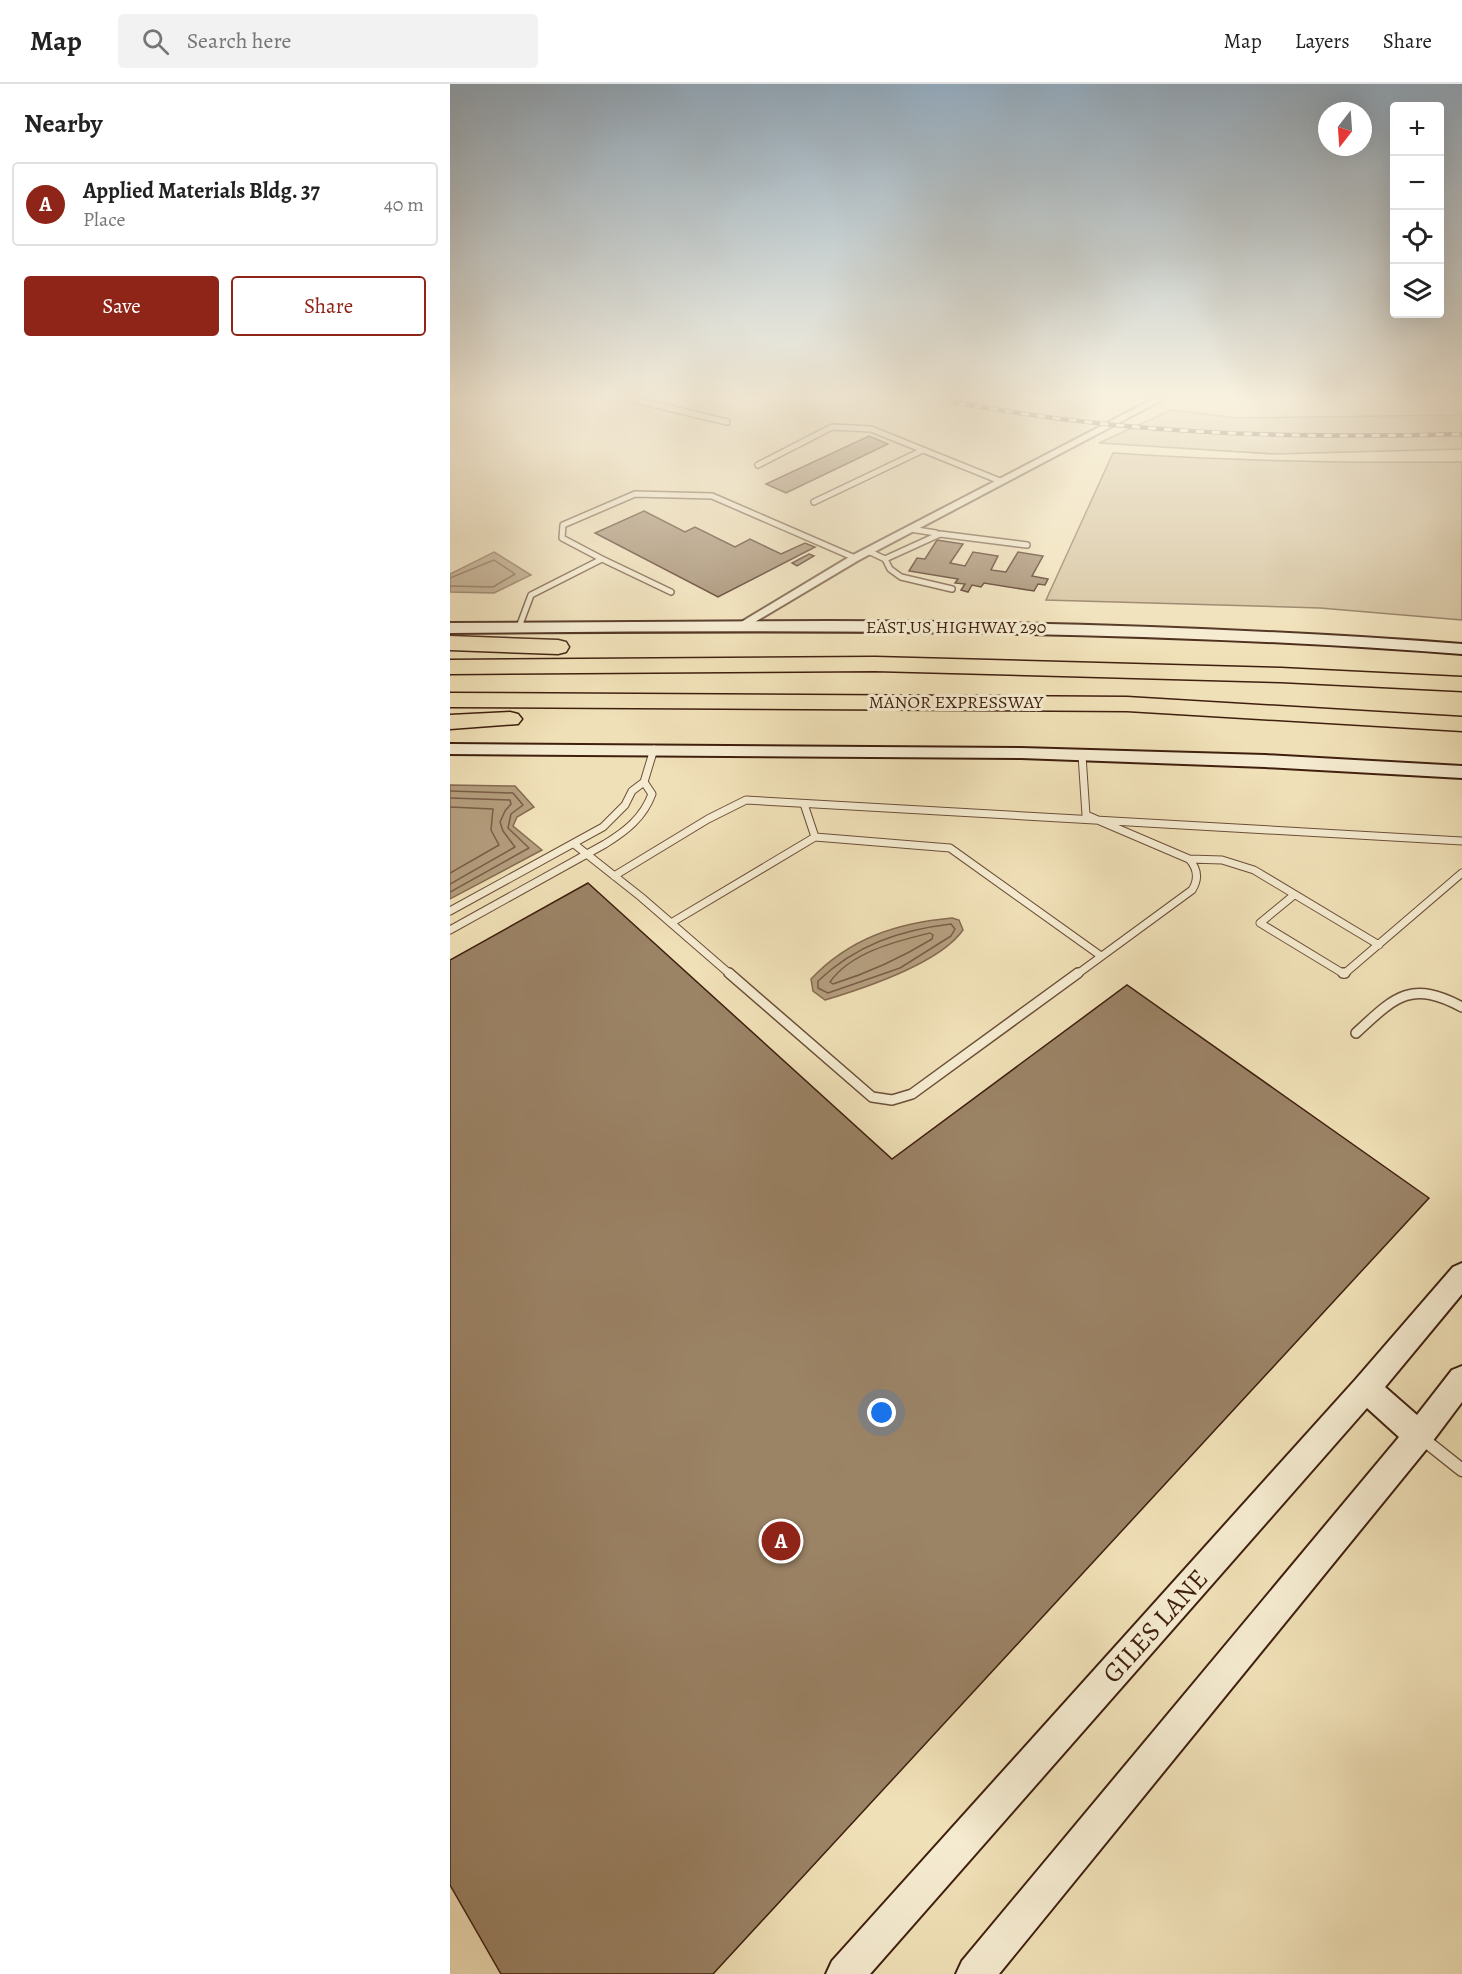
<!DOCTYPE html>
<html lang="en">
<head>
<meta charset="utf-8">
<style>
  body { margin:0; font-family:Alegreya,serif; background:#f2f2f2; color:#222 }
  .controls { position:absolute; right:18px; top:18px; display:grid; overflow:hidden; border-radius:6px; box-shadow:0 6px 24px #0002 }
  .controls button { width:54px; height:54px; display:grid; place-items:center; padding:0; border:0; border-bottom:2px solid #e0e0e0; background:#fff; color:#222; font:30px sans-serif }
  .compass { position:absolute; left:868px; top:18px; width:54px; height:54px; border-radius:50%; background:#fff; box-shadow:0 6px 24px #0002; rotate:197deg }
  .you { position:absolute; left:432px; top:1329px; width:21px; height:21px; margin:-15px; border:4px solid #fff; border-radius:50%; background:#1a73e8; box-shadow:0 0 0 9px #1a73e833 }
  .badge { display:grid; place-items:center; width:39px; height:39px; border-radius:50%; background:#8f2418; color:#fff; font-size:20px; font-weight:700 }
  .pin { position:absolute; translate:-50% -50%; border:3px solid #fff; box-shadow:0 2px 6px #0006 }
  .list { margin:0; padding:0; list-style:none }
  h2 { display:flex; justify-content:space-between; align-items:center; height:78px; margin:0; padding:0 24px; font-size:26px }
  h2 small { font-size:20px; font-weight:400; color:#767676 }
  .list li { display:grid; grid-template-columns:39px 1fr auto; gap:18px; align-items:center; box-sizing:border-box; height:84px; margin:0 12px 12px; padding:0 12px; border:2px solid #e0e0e0; border-radius:6px }
  .list b { display:block; font-size:22px; white-space:nowrap }
  .list p { margin:0; font-size:20px; white-space:nowrap; color:#767676 }
  .list em { font-size:20px; font-style:normal; color:#767676 }
  .actions { display:flex; gap:12px; padding:18px 24px }
  .actions a { flex:1; padding:14px 0; border:2px solid #8f2418; border-radius:6px; text-align:center; font-size:21px; color:#8f2418 }
  .actions .main { background:#8f2418; color:#fff }
  .icon { flex:none; width:33px; height:33px; fill:none; stroke:currentColor; stroke-width:2; stroke-linecap:round; stroke-linejoin:round }
  .map { position:relative; flex:none; width:1012px; height:1890px; overflow:hidden }
  header { display:flex; align-items:center; gap:36px; box-sizing:border-box; height:84px; padding:0 30px; background:#fff; border-bottom:2px solid #e0e0e0 }
  header strong { font-size:28px }
  nav { display:flex; gap:33px; margin-inline-start:auto; font-size:21px }
  .search { width:420px; height:54px; background:#f2f2f2; display:flex; align-items:center; gap:15px; box-sizing:border-box; padding:0 21px; border-radius:6px; color:#767676; font-size:22px }
  main { display:flex }
  aside { flex:1; background:#fff }
  .map>svg:first-child { display:block }
  .green { fill:#d2bf9a; stroke:#886f54; stroke-width:1.5 }
  .water { fill:#b49e7e; stroke:#856b51; stroke-width:1.5 }
  .lines { fill:none; stroke-linecap:round; stroke-linejoin:round }
  .shore { stroke:#7a5e46; stroke-width:1.5 }
  .building { fill:#9b8366; stroke:#3f1f0e; stroke-width:1.5 }
  .lane-far3-casing { stroke:#6b4f38; stroke-width:8 }
  .lane-far2-casing { stroke:#6b4f38; stroke-width:9 }
  .lane-far1-casing { stroke:#6b4f38; stroke-width:12 }
  .lane-casing { stroke:#6b4f38; stroke-width:15 }
  .street-casing { stroke:#6b4f38; stroke-width:4 }
  .secondary-casing { stroke:#3f1f0e; stroke-width:4 }
  .highway-casing { stroke:#3f1f0e; stroke-width:3 }
  .lane-far3 { stroke:#f5ebd0; stroke-width:5 }
  .lane-far2 { stroke:#f5ebd0; stroke-width:7 }
  .lane-far1 { stroke:#f5ebd0; stroke-width:9 }
  .lane { stroke:#f5ebd0; stroke-width:12 }
  .street { fill:#f5ebd0; fill-rule:evenodd }
  .secondary { fill:#f5ebd0; fill-rule:evenodd }
  .highway { fill:#f0e0b7; fill-rule:evenodd }
  .rail-casing { stroke:#3f1f0e; stroke-width:4.5 }
  .rail { stroke:#f5ebd0; stroke-width:3; stroke-dasharray:8; stroke-linecap:butt }
  .labels { text-anchor:middle; dominant-baseline:central; stroke-width:6; stroke-linejoin:round; paint-order:stroke }
  .far-street-label { font-size:18px; fill:#3f1f0e; stroke:#f5ebd0 }
  .near-street-label { font-size:27px; fill:#3f1f0e; stroke:#f5ebd0 }
</style>
</head>
<body>
<header>
<strong>Map</strong>
<div class="search"><svg class="icon" aria-label="search" viewBox="0 0 24 24"><circle cx="10" cy="10" r="6"/><path d="M15 15l6 6"/></svg>Search here</div>
<nav><a>Map</a><a>Layers</a><a>Share</a></nav>
</header>
<main>
<aside>
<h2>Nearby<small></small></h2>
<ul class="list">
<li><span class="badge">A</span><div><b>Applied Materials Bldg. 37</b><p>Place</p></div><em>40 m</em></li>
</ul>
<div class="actions"><a class="main">Save</a><a>Share</a></div>
</aside>
<div class="map">
<svg width="1012" height="1890" viewBox="0 0 1012 1890">
  <rect width="100%" height="100%" fill="#f0e0b7"/>
  <filter id="stains"><feTurbulence type="fractalNoise" baseFrequency=".00333" numOctaves="4"/><feColorMatrix values="0 0 0 0 .2 0 0 0 0 .09 0 0 0 0 .02 0 0 0 .5 -.17"/></filter>
  <radialGradient id="worn" r=".72"><stop offset=".6" stop-color="#630" stop-opacity="0"/><stop offset="1" stop-color="#630" stop-opacity=".3"/></radialGradient>
  <path class="green" d="M 721,326 L 787,334 L 1005,331 L 1012,326 L 1012,365 L 824,370 L 649,359 Z
    M 663,369 C 779,377 895,379 1012,378 L 1012,536 L 870,524 L 596,516 Z"/>
  <path class="water" d="M 44,468 L 81,491 L 44,509 L 0,508 L 0,490 Z
    M 0,701 L 65,702 L 84,723 L 67,733 L 63,742 L 92,766 L 0,815 Z
    M 502,834 L 509,836 L 513,846 C 489,880 415,904 375,916 L 363,907 L 361,895 C 400,854 447,839 502,834 Z"/>
  <g class="lines">
    <path class="shore" d="M 0,494 L 44,476 L 65,490 L 43,503 L 0,502
      M 0,707 L 63,709 L 73,721 L 61,730 L 58,744 L 79,764 L 0,808
      M 0,714 L 60,716 L 61,720 L 55,727 L 50,738 L 53,747 L 65,763 L 0,800
      M 0,723 L 43,725 L 41,746 L 49,761 L 0,789
      M 501,840 L 505,845 L 501,852 L 450,884 L 378,909 L 368,904 L 368,897 C 406,861 450,846 501,840 Z
      M 480,849 L 483,851 L 482,855 C 451,874 418,889 383,900 L 380,898 C 401,868 447,857 480,849 Z"/>
  </g>
  <path class="building" d="M 419,352 L 438,360 L 336,409 L 316,400 Z
    M 194,427 L 235,448 L 245,443 L 285,463 L 300,455 L 331,470 L 355,459 L 365,463 L 268,513 L 145,449 Z
    M 487,456 L 513,460 L 500,479 L 515,482 L 523,468 L 548,472 L 541,486 L 556,488 L 568,468 L 593,472 L 582,492 L 598,495 L 595,501 L 588,500 L 584,507 L 534,499 L 531,503 L 522,501 L 518,508 L 511,506 L 515,500 L 505,499 L 508,495 L 459,487 L 467,474 L 475,475 Z
    M 359,470 L 364,472 L 347,482 L 342,479 Z
    M 138,799 L 442,1075 L 677,901 L 979,1114 L 263,1890 L 51,1890 L 0,1801 L 0,876 Z"/>
  <g class="lines">
    <defs>
      <path id="lane-far3" d="M 185,316 L 277,338
        M 308,381 L 382,343 L 421,345 L 550,397
        M 364,418 L 473,366
        M 460,445 L 486,449
        M 418,467 L 435,475 L 440,485 L 451,493 L 502,505
        M 152,475 L 221,508
        M 435,475 L 490,450 L 577,461
        M 69,543 L 81,511 L 152,475 L 112,454 L 113,441 L 185,410 L 262,412 L 405,474"/>
      <path id="lane-far2" d="M 354,720 L 365,753
        M 124,760 L 191,813 L 281,891
        M 739,775 L 772,776 L 804,786 L 929,861
        M 164,792 L 258,735 L 296,716 L 1012,757
        M 844,811 L 810,839 L 894,890 L 1012,789
        M 0,827 L 153,743 L 175,721 L 182,707 L 194,698 L 204,665
        M 221,839 L 365,753 L 500,764 L 651,872
        M 0,846 L 155,760 C 176,747 193,734 202,710 L 194,698
        M 626,891 L 742,806 C 749,795 748,785 739,775 L 636,731 L 632,671"/>
      <path id="lane-far1" d="M 279,889 L 422,1013 L 442,1016 L 462,1010 L 628,889
        M 893,889 L 895,889
        M 906,949 C 944,914 960,895 1012,923"/>
      <path id="lane" d="M 973,1355 L 1012,1386"/>
      <path id="street" d="M 701,316 L 712,316 L 409,476 L 293,545 L 285,545 L 283,543 L 401,472 Z"/>
      <path id="secondary" d="M 380,537 C 591,538 801,544 1012,560 L 1012,570 C 674,544 338,546 0,549 L 0,539 Z
        M 0,660 L 571,664 L 815,671 L 1012,682 L 1012,694 L 815,683 L 571,674 L 0,670 Z
        M 1012,1179 L 1012,1210 L 935,1303 L 967,1331 L 1002,1286 L 1012,1282 L 1012,1318 L 979,1362 L 549,1890 L 506,1890 L 512,1877 L 949,1353 L 917,1324 L 420,1890 L 376,1890 L 382,1877 L 906,1295 L 1003,1183 Z"/>
      <path id="highway" d="M 0,552 L 108,556 L 116,558 L 119,563 L 116,568 L 108,570 L 0,566 Z
        M 425,573 L 831,584 L 1012,593 L 1012,607 L 831,598 L 425,587 L 0,590 L 0,576 Z
        M 0,609 L 677,613 L 1012,633 L 1012,647 L 677,627 L 0,623 Z
        M 60,628 L 68,630 L 72,635 L 68,640 L 0,645 L 0,631 Z"/>
    </defs>
    <use href="#lane-far3" class="lane-far3-casing"/>
    <use href="#lane-far2" class="lane-far2-casing"/>
    <use href="#lane-far1" class="lane-far1-casing"/>
    <use href="#lane" class="lane-casing"/>
    <use href="#street" class="street-casing"/>
    <use href="#secondary" class="secondary-casing"/>
    <use href="#highway" class="highway-casing"/>
    <use href="#lane-far3" class="lane-far3"/>
    <use href="#lane-far2" class="lane-far2"/>
    <use href="#lane-far1" class="lane-far1"/>
    <use href="#lane" class="lane"/>
    <use href="#street" class="street"/>
    <use href="#secondary" class="secondary"/>
    <use href="#highway" class="highway"/>
    <defs>
      <path id="rail" d="M 492,316 C 669,350 833,355 1012,350"/>
    </defs>
    <use href="#rail" class="rail-casing"/>
    <use href="#rail" class="rail"/>
  </g>
  <linearGradient id="sky" x2="0" y2="1"><stop stop-color="#93abbe"/><stop offset="0.54" stop-color="#f8f1df"/><stop offset="1" stop-color="#f8f1df" stop-opacity="0"/></linearGradient>
  <rect width="1012" height="580" fill="url(#sky)"/>
  <g class="labels">
    <g class="far-street-label">
      <text x="506" y="543">EAST US HIGHWAY 290</text>
      <text x="506" y="618">MANOR EXPRESSWAY</text>
    </g>
    <g class="near-street-label">
      <text transform="translate(705 1542) rotate(-48)">GILES LANE</text>
    </g>
  </g>
  <rect width="100%" height="100%" filter="url(#stains)"/>
  <rect width="100%" height="100%" fill="url(#worn)"/>
</svg>
<div class="controls">
<button>+</button>
<button>−</button>
<button><svg class="icon" aria-label="locate" viewBox="0 0 24 24"><circle cx="12" cy="12" r="6"/><path d="M12 2v4M12 18v4M2 12h4M18 12h4"/></svg></button>
<button><svg class="icon" aria-label="layers" viewBox="0 0 24 24"><path d="M12 4l9 5-9 5-9-5zM3 14l9 5 9-5"/></svg></button>
</div>
<svg class="compass" viewBox="-18 -18 36 36"><path d="M0-13l5 13h-10z" fill="#e53935"/><path d="M0 13l5-13h-10z" fill="#767676"/></svg>
<div class="you"></div>
<div class="pin badge" style="left:331px;top:1457px">A</div>
</div>
</main>
</body>
</html>
